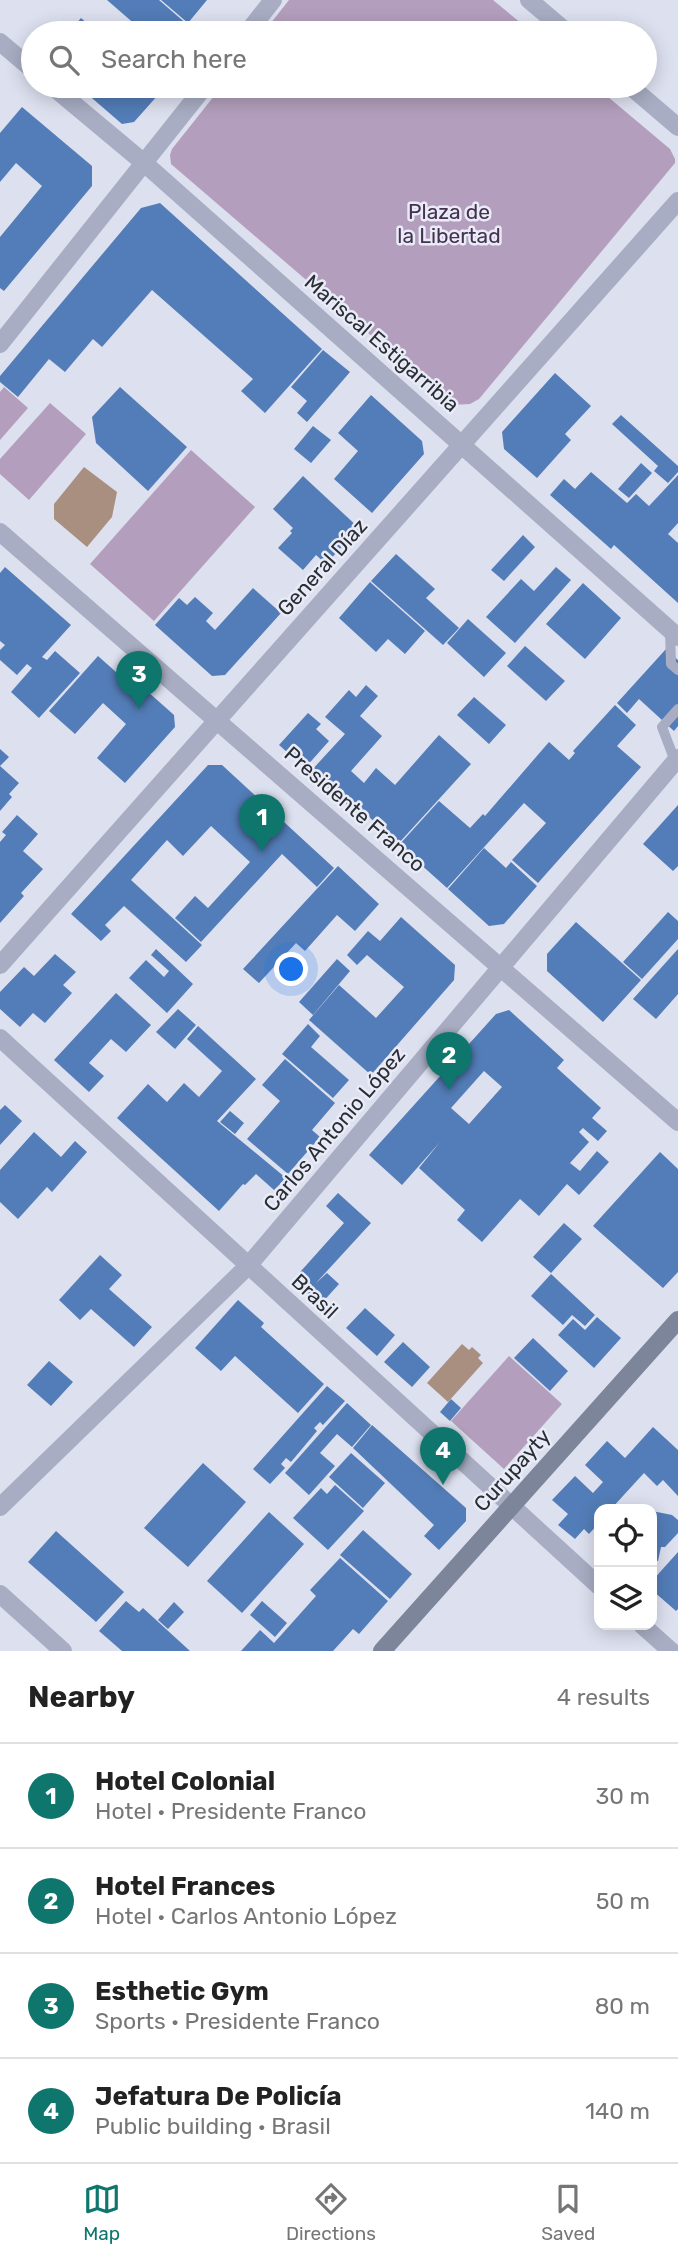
<!DOCTYPE html>
<html lang="en">
<head>
<meta charset="utf-8">
<style>
  body { margin:0; font-family:Rubik,sans-serif; background:#f2f2f2; color:#222 }
  .controls { position:absolute; right:21px; bottom:21px; display:grid; overflow:hidden; border-radius:14px; box-shadow:0 4px 18px #0003 }
  .controls button { width:63px; height:63px; display:grid; place-items:center; padding:0; border:0; border-bottom:2px solid #e0e0e0; background:#fff; color:#222; font:35px sans-serif }
  .you { position:absolute; left:292px; top:970px; width:24px; height:24px; margin:-18px; border:5px solid #fff; border-radius:50%; background:#1a73e8; box-shadow:0 0 0 10px #1a73e833 }
  .badge { display:grid; place-items:center; width:46px; height:46px; border-radius:50%; background:#0f766e; color:#fff; font-size:23px; font-weight:700 }
  .pin { position:absolute; translate:-50% -58px; filter:drop-shadow(0 2px 4px #0008) }
  .pin::after { content:''; position:absolute; top:37px; width:24px; height:21px; background:inherit; clip-path:polygon(0 0,100% 0,50% 100%) }
  .list { margin:0; padding:0; list-style:none }
  h2 { display:flex; justify-content:space-between; align-items:center; height:91px; margin:0; padding:0 28px; font-size:30px }
  h2 small { font-size:23px; font-weight:400; color:#767676 }
  .list li { display:grid; grid-template-columns:46px 1fr auto; gap:21px; align-items:center; box-sizing:border-box; height:105px; padding:0 28px; border-top:2px solid #e0e0e0 }
  .list b { display:block; font-size:26px; white-space:nowrap }
  .list p { margin:0; font-size:23px; white-space:nowrap; color:#767676 }
  .list em { font-size:23px; font-style:normal; color:#767676 }
  .icon { flex:none; width:38px; height:38px; fill:none; stroke:currentColor; stroke-width:2; stroke-linecap:round; stroke-linejoin:round }
  .map { position:relative; flex:none; width:678px; height:1651px; overflow:hidden }
  .search { position:absolute; background:#fff; box-shadow:0 4px 18px #0003; left:21px; right:21px; top:21px; height:77px; display:flex; align-items:center; gap:18px; box-sizing:border-box; padding:0 24px; border-radius:38px; color:#767676; font-size:26px }
  .sheet { height:511px; background:#fff }
  nav { display:flex; justify-content:space-around; align-items:center; box-sizing:border-box; height:98px; border-top:2px solid #e0e0e0; background:#fff; font-size:19px; color:#767676 }
  nav a { display:grid; justify-items:center; gap:4px }
  nav .on { color:#0f766e }
  .map>svg:first-child { display:block }
  .green { fill:#b39fbd }
  .water { fill:#a98f80 }
  .building { fill:#537db8; fill-rule:evenodd }
  .lines { fill:none; stroke-linecap:round; stroke-linejoin:round }
  .lane { stroke:#a8adc3; stroke-width:10 }
  .street { stroke:#a8adc3; stroke-width:18 }
  .secondary { stroke:#7c8599; stroke-width:18 }
  .labels { text-anchor:middle; dominant-baseline:central; stroke-width:5; stroke-linejoin:round; paint-order:stroke }
  .park-label { font-size:21px; fill:#463050; stroke:#e9ebf7 }
  .street-label { font-size:21px; fill:#292d34; stroke:#e9ebf7 }
</style>
</head>
<body>
<div class="map">
<svg width="678" height="1651" viewBox="0 0 678 1651">
  <rect width="100%" height="100%" fill="#dde0ef"/>
  <path class="green" d="M 289,0 L 493,0 L 533,33 L 263,33 Z
    M 222,86 L 595,86 L 670,149 L 675,159 L 675,163 L 479,399 L 470,404 L 452,405 L 171,164 L 170,155 L 172,149 Z
    M 4,387 L 28,408 L 0,440 L 0,392 Z
    M 50,403 L 86,434 L 29,500 L 0,474 L 0,459 Z
    M 191,450 L 255,507 L 154,621 L 90,564 Z
    M 509,1356 L 562,1404 L 504,1469 L 451,1421 Z"/>
  <path class="water" d="M 84,467 L 117,492 L 112,517 L 87,547 L 54,519 L 54,504 Z
    M 462,1344 L 469,1350 L 472,1347 L 481,1355 L 478,1358 L 483,1363 L 448,1402 L 427,1383 Z"/>
  <path class="building" d="M 107,0 L 159,0 L 197,33 L 145,33 Z
    M 161,0 L 207,0 L 188,23 Z
    M 81,18 L 98,33 L 68,33 Z
    M 78,86 L 166,86 L 134,122 L 122,124 Z
    M 22,107 L 92,166 L 92,186 L 4,291 L 0,288 L 0,237 L 42,186 L 16,163 L 0,182 L 0,133 Z
    M 160,203 L 322,349 L 265,413 L 241,391 L 253,379 L 152,290 L 102,347 L 93,339 L 65,372 L 49,359 L 18,397 L 0,382 L 0,376 L 141,208 Z
    M 323,350 L 350,372 L 307,422 L 297,413 L 307,401 L 291,387 Z
    M 555,373 L 591,406 L 565,434 L 571,440 L 537,478 L 504,449 L 502,432 Z
    M 120,387 L 187,447 L 148,491 L 96,443 L 92,417 Z
    M 371,395 L 422,441 L 424,454 L 372,513 L 334,479 L 358,451 L 338,433 Z
    M 621,415 L 678,466 L 678,472 L 668,483 L 654,471 L 658,466 L 612,424 Z
    M 313,426 L 331,440 L 311,463 L 294,449 Z
    M 641,463 L 652,473 L 629,498 L 618,489 Z
    M 591,472 L 627,503 L 636,494 L 649,506 L 678,475 L 678,523 L 668,534 L 678,543 L 678,603 L 614,545 L 611,549 L 550,495 L 564,479 L 575,489 Z
    M 303,476 L 359,528 L 326,564 L 316,555 L 303,570 L 278,548 L 292,533 L 290,531 L 293,528 L 273,509 Z
    M 523,535 L 535,547 L 504,581 L 491,570 Z
    M 396,554 L 435,589 L 426,598 L 459,628 L 443,645 L 371,581 Z
    M 5,567 L 71,625 L 42,657 L 47,660 L 55,651 L 80,673 L 39,718 L 11,692 L 32,668 L 27,664 L 17,675 L 0,660 L 0,650 L 5,645 L 0,641 L 0,573 Z
    M 556,567 L 571,580 L 515,643 L 486,617 L 521,579 L 534,591 Z
    M 370,582 L 425,631 L 405,654 L 388,639 L 376,652 L 339,618 Z
    M 583,583 L 621,618 L 585,659 L 546,624 Z
    M 253,588 L 281,613 L 225,675 L 212,676 L 155,625 L 179,598 L 187,605 L 195,597 L 213,613 L 206,621 L 215,630 Z
    M 468,619 L 506,653 L 484,677 L 447,643 Z
    M 525,646 L 565,681 L 546,701 L 507,666 Z
    M 666,649 L 678,660 L 678,726 L 674,731 L 639,699 L 627,713 L 617,703 Z
    M 98,656 L 125,680 L 129,675 L 174,715 L 175,727 L 125,783 L 97,758 L 126,724 L 103,703 L 75,734 L 49,711 Z
    M 366,685 L 378,696 L 360,716 L 382,736 L 351,771 L 364,783 L 376,768 L 395,785 L 439,735 L 471,764 L 398,844 L 367,815 L 363,819 L 310,772 L 345,734 L 325,717 L 349,690 L 356,697 Z
    M 474,697 L 506,725 L 489,744 L 457,715 Z
    M 615,705 L 636,725 L 617,746 L 641,767 L 538,883 L 512,860 L 546,823 L 524,803 L 447,888 L 399,845 L 439,801 L 470,828 L 483,814 L 485,816 L 549,742 L 569,760 L 575,753 L 573,751 Z
    M 308,713 L 321,724 L 316,729 L 329,741 L 305,768 L 279,745 Z
    M 0,749 L 9,757 L 0,766 L 19,783 L 9,794 L 12,797 L 0,811 Z
    M 208,765 L 222,765 L 334,868 L 317,887 L 282,854 L 201,942 L 175,918 L 195,896 L 208,908 L 250,862 L 211,826 L 183,856 L 167,840 L 131,880 L 202,945 L 186,962 L 124,906 L 105,925 L 111,931 L 101,941 L 71,914 Z
    M 678,805 L 678,866 L 673,871 L 643,844 Z
    M 17,815 L 38,834 L 23,851 L 43,869 L 21,893 L 24,896 L 0,923 L 0,842 L 6,835 L 2,832 Z
    M 484,848 L 506,868 L 511,862 L 537,886 L 504,924 L 489,926 L 448,889 Z
    M 338,866 L 379,904 L 355,931 L 337,915 L 305,951 L 296,943 L 259,983 L 243,969 Z
    M 668,912 L 678,921 L 678,939 L 642,979 L 623,962 Z
    M 401,917 L 455,965 L 454,980 L 371,1075 L 309,1020 L 339,985 L 376,1018 L 404,987 L 367,955 L 357,965 L 347,955 L 368,931 L 380,941 Z
    M 576,922 L 641,980 L 603,1022 L 547,971 L 547,954 Z
    M 156,949 L 193,984 L 167,1013 L 129,978 L 146,960 L 164,977 L 169,971 L 151,955 Z
    M 678,949 L 678,994 L 656,1019 L 633,999 Z
    M 55,954 L 76,972 L 63,985 L 72,993 L 45,1023 L 33,1013 L 20,1027 L 0,1009 L 0,992 L 24,967 L 34,976 Z
    M 337,959 L 350,971 L 313,1015 L 299,1002 Z
    M 116,993 L 151,1025 L 126,1052 L 111,1039 L 89,1063 L 104,1076 L 89,1092 L 54,1060 Z
    M 178,1009 L 196,1025 L 175,1049 L 156,1032 Z
    M 509,1010 L 564,1060 L 557,1068 L 601,1108 L 592,1118 L 607,1131 L 598,1141 L 583,1128 L 579,1132 L 589,1142 L 570,1163 L 580,1171 L 597,1151 L 609,1162 L 579,1195 L 567,1184 L 539,1216 L 520,1199 L 482,1242 L 457,1220 L 465,1210 L 419,1168 L 440,1142 L 402,1185 L 369,1155 L 496,1014 ZM 484,1071 L 502,1087 L 469,1124 L 451,1108 Z
    M 308,1024 L 320,1036 L 311,1047 L 349,1080 L 333,1098 L 282,1054 Z
    M 198,1026 L 256,1079 L 217,1121 L 286,1178 L 274,1190 L 256,1174 L 245,1185 L 243,1184 L 219,1211 L 117,1118 L 148,1084 L 167,1102 L 184,1083 L 199,1097 L 222,1071 L 187,1039 Z
    M 285,1059 L 335,1103 L 312,1130 L 320,1137 L 288,1174 L 247,1139 L 280,1101 L 262,1085 Z
    M 5,1105 L 22,1121 L 0,1145 L 0,1110 Z
    M 230,1111 L 244,1123 L 235,1134 L 220,1122 Z
    M 34,1132 L 61,1157 L 75,1141 L 87,1152 L 52,1192 L 47,1187 L 18,1219 L 0,1202 L 0,1170 Z
    M 660,1152 L 678,1169 L 678,1272 L 663,1288 L 593,1226 Z
    M 338,1193 L 371,1223 L 316,1283 L 327,1273 L 339,1284 L 320,1305 L 293,1280 L 344,1223 L 326,1206 Z
    M 564,1223 L 582,1239 L 551,1273 L 533,1257 Z
    M 100,1255 L 122,1275 L 109,1289 L 152,1327 L 134,1347 L 91,1309 L 80,1320 L 59,1300 Z
    M 551,1274 L 595,1315 L 585,1326 L 572,1315 L 563,1325 L 531,1296 Z
    M 238,1300 L 264,1323 L 261,1327 L 324,1384 L 298,1413 L 235,1356 L 221,1371 L 195,1348 Z
    M 365,1308 L 395,1335 L 377,1356 L 346,1328 Z
    M 597,1317 L 621,1338 L 594,1368 L 558,1335 L 573,1319 L 585,1330 Z
    M 533,1338 L 568,1371 L 550,1391 L 514,1358 Z
    M 403,1342 L 430,1367 L 412,1387 L 384,1362 Z
    M 49,1361 L 73,1382 L 51,1406 L 27,1385 Z
    M 327,1386 L 345,1401 L 323,1425 L 320,1422 L 314,1428 L 317,1431 L 291,1462 L 286,1458 L 281,1464 L 285,1468 L 270,1484 L 253,1469 Z
    M 451,1399 L 461,1408 L 450,1421 L 440,1412 Z
    M 347,1403 L 371,1425 L 352,1447 L 337,1434 L 320,1453 L 335,1466 L 309,1495 L 285,1473 Z
    M 372,1425 L 466,1508 L 466,1521 L 439,1550 L 424,1536 L 434,1525 L 353,1448 Z
    M 653,1427 L 678,1450 L 678,1496 L 663,1480 L 657,1486 L 644,1473 L 611,1509 L 599,1509 L 599,1523 L 589,1534 L 584,1529 L 575,1539 L 558,1525 L 568,1514 L 552,1500 L 575,1476 L 593,1493 L 603,1482 L 585,1465 L 607,1441 L 625,1458 Z
    M 351,1453 L 385,1483 L 363,1508 L 329,1477 Z
    M 203,1463 L 246,1502 L 188,1567 L 144,1528 Z
    M 335,1485 L 364,1511 L 328,1550 L 293,1518 L 321,1488 L 327,1494 Z
    M 652,1511 L 672,1515 L 678,1520 L 678,1533 L 665,1547 L 661,1547 L 658,1561 L 652,1560 Z
    M 269,1512 L 304,1544 L 242,1613 L 207,1581 Z
    M 363,1530 L 412,1574 L 390,1599 L 340,1555 Z
    M 56,1531 L 124,1592 L 96,1622 L 28,1562 Z
    M 678,1552 L 678,1609 L 676,1611 L 652,1590 L 652,1581 Z
    M 340,1558 L 388,1601 L 359,1634 L 353,1629 L 333,1651 L 241,1651 L 260,1630 L 274,1643 L 316,1596 L 310,1590 Z
    M 126,1601 L 139,1612 L 143,1608 L 190,1651 L 122,1651 L 99,1631 Z
    M 262,1601 L 287,1623 L 275,1637 L 250,1615 Z
    M 174,1602 L 184,1612 L 168,1629 L 158,1620 Z"/>
  <g class="lines">
    <path class="lane" d="M 670,630 L 671,664 L 678,670
      M 675,761 L 662,727 L 678,709"/>
    <path class="street" d="M 529,0 L 568,33
      M 247,33 L 273,0
      M 0,42 L 33,70
      M 52,86 L 143,162 L 678,637
      M 630,86 L 678,127
      M 0,344 L 205,86
      M 0,532 L 678,1122
      M 0,965 L 678,201
      M 0,1038 L 599,1586
      M 0,1507 L 248,1266 L 678,758
      M 0,1594 L 63,1651
      M 642,1625 L 671,1651"/>
    <path class="secondary" d="M 382,1651 L 678,1320"/>
  </g>
  <g class="labels">
    <g class="park-label">
      <text x="449" y="211">Plaza de<tspan x="449" dy="24">la Libertad</tspan></text>
    </g>
    <g class="street-label">
      <text transform="translate(382 343) rotate(41)">Mariscal Estigarribia</text>
      <text transform="translate(322 567) rotate(-48)">General Díaz</text>
      <text transform="translate(355 809) rotate(41)">Presidente Franco</text>
      <text transform="translate(334 1129) rotate(-50)">Carlos Antonio López</text>
      <text transform="translate(315 1296) rotate(43)">Brasil</text>
      <text transform="translate(512 1470) rotate(-48)">Curupayty</text>
    </g>
  </g>
</svg>
<div class="controls">
<button><svg class="icon" aria-label="locate" viewBox="0 0 24 24"><circle cx="12" cy="12" r="6"/><path d="M12 2v4M12 18v4M2 12h4M18 12h4"/></svg></button>
<button><svg class="icon" aria-label="layers" viewBox="0 0 24 24"><path d="M12 4l9 5-9 5-9-5zM3 14l9 5 9-5"/></svg></button>
</div>
<div class="you"></div>
<div class="pin badge" style="left:262px;top:852px">1</div>
<div class="pin badge" style="left:449px;top:1090px">2</div>
<div class="pin badge" style="left:139px;top:709px">3</div>
<div class="pin badge" style="left:443px;top:1485px">4</div>
<div class="search"><svg class="icon" aria-label="search" viewBox="0 0 24 24"><circle cx="10" cy="10" r="6"/><path d="M15 15l6 6"/></svg>Search here</div>
</div>
<section class="sheet">
<h2>Nearby<small>4 results</small></h2>
<ul class="list">
<li><span class="badge">1</span><div><b>Hotel Colonial</b><p>Hotel · Presidente Franco</p></div><em>30 m</em></li>
<li><span class="badge">2</span><div><b>Hotel Frances</b><p>Hotel · Carlos Antonio López</p></div><em>50 m</em></li>
<li><span class="badge">3</span><div><b>Esthetic Gym</b><p>Sports · Presidente Franco</p></div><em>80 m</em></li>
<li><span class="badge">4</span><div><b>Jefatura De Policía</b><p>Public building · Brasil</p></div><em>140 m</em></li>
</ul>
</section>
<nav>
<a class="on"><svg class="icon" aria-label="map" viewBox="0 0 24 24"><path d="M3 6l6-2 6 2 6-2v14l-6 2-6-2-6 2zM9 4v14M15 6v14"/></svg>Map</a>
<a><svg class="icon" aria-label="directions" viewBox="0 0 24 24"><path d="M12 3l9 9-9 9-9-9zM9 14v-3h6M13 9l2 2-2 2"/></svg>Directions</a>
<a><svg class="icon" aria-label="saved" viewBox="0 0 24 24"><path d="M7 4h10v16l-5-4-5 4z"/></svg>Saved</a>
</nav>
</body>
</html>
